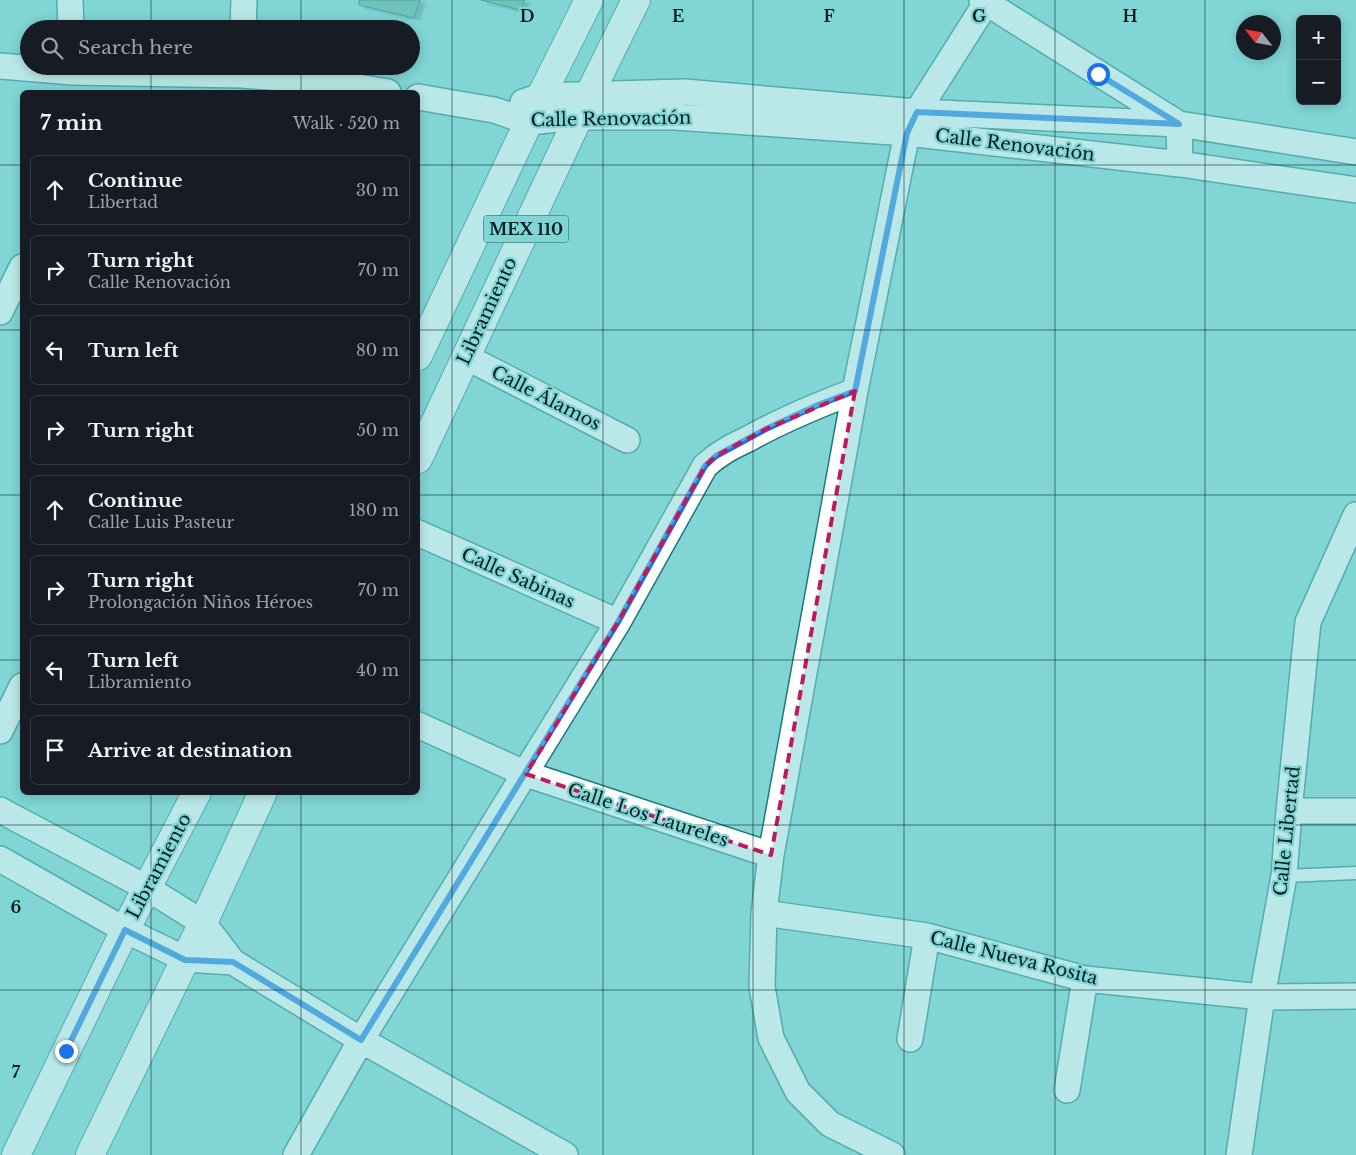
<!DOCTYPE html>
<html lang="en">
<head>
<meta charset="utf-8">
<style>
  body { margin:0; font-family:"Libre Baskerville",serif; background:#242831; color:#f1f3f6 }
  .controls { position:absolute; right:15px; top:15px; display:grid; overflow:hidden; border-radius:8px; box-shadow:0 2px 12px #0003 }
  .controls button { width:45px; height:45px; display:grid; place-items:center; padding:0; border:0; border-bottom:1px solid #363941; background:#171b24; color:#f1f3f6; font:25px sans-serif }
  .compass { position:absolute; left:1236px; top:15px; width:45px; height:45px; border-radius:50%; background:#171b24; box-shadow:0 2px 12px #0003; rotate:301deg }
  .stop { position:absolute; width:15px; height:15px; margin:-11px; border:4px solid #1a73e8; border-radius:50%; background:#fff }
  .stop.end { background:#1a73e8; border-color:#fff; box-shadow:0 1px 5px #0008 }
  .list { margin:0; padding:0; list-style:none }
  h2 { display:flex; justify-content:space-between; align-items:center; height:65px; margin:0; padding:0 20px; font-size:21px }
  h2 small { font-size:16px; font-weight:400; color:#9ea1a6 }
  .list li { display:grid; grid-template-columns:32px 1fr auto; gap:15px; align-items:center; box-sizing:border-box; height:70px; margin:0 10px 10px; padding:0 10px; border:1px solid #363941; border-radius:8px }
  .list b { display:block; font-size:19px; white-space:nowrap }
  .list p { margin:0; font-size:16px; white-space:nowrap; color:#9ea1a6 }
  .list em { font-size:16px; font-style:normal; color:#9ea1a6 }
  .icon { flex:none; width:28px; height:28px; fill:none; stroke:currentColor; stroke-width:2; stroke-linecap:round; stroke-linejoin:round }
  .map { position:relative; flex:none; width:1356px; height:1155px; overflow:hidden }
  .search { position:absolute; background:#171b24; box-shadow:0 2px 12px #0003; left:20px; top:20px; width:400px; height:55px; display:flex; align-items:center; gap:12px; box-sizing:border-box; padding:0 18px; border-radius:28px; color:#9ea1a6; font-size:19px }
  .panel { position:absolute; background:#171b24; box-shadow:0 2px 12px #0003; left:20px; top:90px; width:400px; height:705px; border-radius:8px }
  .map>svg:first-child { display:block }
  .building { fill:#5cad99; stroke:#126858; filter:url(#shadow) }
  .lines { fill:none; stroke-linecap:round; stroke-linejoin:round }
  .lane-casing { stroke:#1d7a7a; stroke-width:15 }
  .street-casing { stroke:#1d7a7a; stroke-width:28 }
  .primary-casing { stroke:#1d7a7a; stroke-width:30 }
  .lane { stroke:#fff; stroke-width:12 }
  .street { stroke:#fff; stroke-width:25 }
  .primary { stroke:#fff; stroke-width:28 }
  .route { stroke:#1a73e8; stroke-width:6 }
  .marked { fill:none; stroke:#c2185b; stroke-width:4; stroke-dasharray:10 6; stroke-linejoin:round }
  .grid { fill:none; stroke:#031e1e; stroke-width:1; stroke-opacity:0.55 }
  .labels { text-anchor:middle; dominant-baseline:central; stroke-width:4.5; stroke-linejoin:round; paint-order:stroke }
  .shield { fill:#81d5d5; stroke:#295555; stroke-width:1 }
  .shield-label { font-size:16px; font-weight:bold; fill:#031e1e }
  .street-label { font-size:18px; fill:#031e1e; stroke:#81d5d5 }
  .grid-label { font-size:16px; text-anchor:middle; font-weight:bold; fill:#031e1e; stroke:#81d5d5; stroke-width:4.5; stroke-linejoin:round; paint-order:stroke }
</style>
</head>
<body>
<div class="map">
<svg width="1356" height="1155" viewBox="0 0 1356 1155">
  <defs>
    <filter id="shadow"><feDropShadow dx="5.5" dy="3" stdDeviation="1" flood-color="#0004"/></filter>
  </defs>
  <rect width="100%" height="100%" fill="#81d5d5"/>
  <path class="building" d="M 359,0 L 420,0 L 414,18 L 359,5 Z
    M 481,0 L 525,0 L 520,10 Z"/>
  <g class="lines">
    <defs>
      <path id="lane" d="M 1284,876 L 1356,873"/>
      <path id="street" d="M 70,0 L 71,29
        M 982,0 L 1179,124 L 1180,164
        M 243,29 L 244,0
        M 0,66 L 72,72 L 241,75 L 322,81 L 388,92
        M 418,97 L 494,110 L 529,122 L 578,117 L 676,117 L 907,133 L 1180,164 L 1356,190
        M 523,102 L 541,96 L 684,92 L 917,112 L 1179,124 L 1356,152
        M 0,312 L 22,267
        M 466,357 L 627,440
        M 418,533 L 618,622
        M 418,725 L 526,774 L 771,855
        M 0,731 L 22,686
        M 0,810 L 147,888 L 203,923 L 233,962 L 361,1040 L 565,1155
        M 1289,811 L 1356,811
        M 0,859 L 125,930 L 185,959 L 233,962
        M 764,913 L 927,936 L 1085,979 L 1262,997 L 1356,996
        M 910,1039 L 927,936
        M 1067,1090 L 1085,979
        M 296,1155 L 361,1040 L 618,622 L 705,466 C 719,453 731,447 748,439 C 782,420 818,405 855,391
        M 892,1155 L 830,1124 L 798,1092 L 771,1038 L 762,987 L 764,913 L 771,855 L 781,800 L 855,391 L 907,133 L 917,112 L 988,0
        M 1239,1155 L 1262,997 L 1284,876 L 1289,811 L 1308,622 L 1356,515"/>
      <path id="primary" d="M 418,356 L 541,96 L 589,0
        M 418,459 L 589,95 L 636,0
        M 16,1155 L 125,930 L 197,792
        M 90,1155 L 203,923 L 263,792"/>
    </defs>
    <use href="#lane" class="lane-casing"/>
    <use href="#street" class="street-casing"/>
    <use href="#primary" class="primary-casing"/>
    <use href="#lane" class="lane"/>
    <use href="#street" class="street"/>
    <use href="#primary" class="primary"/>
  </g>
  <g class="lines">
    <path class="route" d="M 66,1051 L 125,930 L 185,960 L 233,962 L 361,1040 L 618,622 L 705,466 L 716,456 L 766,429 L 818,405 L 855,391 L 907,133 L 917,112 L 1179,124 L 1098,74"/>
  </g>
  <path d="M0 0H1356V1155H0ZM 855,391 L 771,855 L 526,774 L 618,622 L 705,466 L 716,456 L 766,429 Z" fill="#81d5d5" fill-opacity=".55" fill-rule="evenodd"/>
  <path class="marked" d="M 855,391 L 771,855 L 526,774 L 618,622 L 705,466 L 716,456 L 766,429 Z"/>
  <path class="grid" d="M 151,0 L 151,29M 301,0 L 301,29M 452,0 L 452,1155M 603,0 L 603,1155M 753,0 L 753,1155M 904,0 L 904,1155M 1055,0 L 1055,1155M 1205,0 L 1205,1155M 151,66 L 151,92M 301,66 L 301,92M 0,165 L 22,165M 418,165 L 1356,165M 0,330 L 22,330M 418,330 L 1356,330M 0,495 L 22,495M 418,495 L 1356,495M 0,660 L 22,660M 418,660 L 1356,660M 151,792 L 151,1155M 301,792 L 301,1155M 0,825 L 1356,825M 0,990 L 1356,990"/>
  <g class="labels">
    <rect class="shield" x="483.5" y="215.5" width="85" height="27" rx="4"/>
    <g class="shield-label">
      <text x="526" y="229">MEX 110</text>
    </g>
    <g class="street-label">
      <text transform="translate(611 119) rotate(-1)">Calle Renovación</text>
      <text transform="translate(1015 145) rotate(7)">Calle Renovación</text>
      <text transform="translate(487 311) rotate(-65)">Libramiento</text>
      <text transform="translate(546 398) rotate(27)">Calle Álamos</text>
      <text transform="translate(518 578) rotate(24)">Calle Sabinas</text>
      <text transform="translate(648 815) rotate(18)">Calle Los Laureles</text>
      <text transform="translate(1287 831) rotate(-84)">Calle Libertad</text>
      <text transform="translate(159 866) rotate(-62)">Libramiento</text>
      <text transform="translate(1014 958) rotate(14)">Calle Nueva Rosita</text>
    </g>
  </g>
  <g class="grid-label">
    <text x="527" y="22">D</text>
    <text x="678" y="22">E</text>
    <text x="829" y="22">F</text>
    <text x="979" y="22">G</text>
    <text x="1130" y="22">H</text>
    <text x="16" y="913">6</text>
    <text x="16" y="1078">7</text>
  </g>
</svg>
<div class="controls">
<button>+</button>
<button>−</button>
</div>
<svg class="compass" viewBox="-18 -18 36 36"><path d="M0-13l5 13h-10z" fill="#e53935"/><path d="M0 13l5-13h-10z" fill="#9ea1a6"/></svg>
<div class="stop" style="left:1098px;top:74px"></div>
<div class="stop end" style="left:66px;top:1051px"></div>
<div class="search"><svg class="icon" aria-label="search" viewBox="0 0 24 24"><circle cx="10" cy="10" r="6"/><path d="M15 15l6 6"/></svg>Search here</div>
<section class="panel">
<h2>7 min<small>Walk · 520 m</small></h2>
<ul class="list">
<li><svg class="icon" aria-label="ahead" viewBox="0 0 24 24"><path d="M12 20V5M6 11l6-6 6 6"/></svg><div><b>Continue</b><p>Libertad</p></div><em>30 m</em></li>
<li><svg class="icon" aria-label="right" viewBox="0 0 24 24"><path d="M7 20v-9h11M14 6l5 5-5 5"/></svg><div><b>Turn right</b><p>Calle Renovación</p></div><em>70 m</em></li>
<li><svg class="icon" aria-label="left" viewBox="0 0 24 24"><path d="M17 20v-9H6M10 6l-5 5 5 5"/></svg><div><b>Turn left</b></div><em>80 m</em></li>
<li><svg class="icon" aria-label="right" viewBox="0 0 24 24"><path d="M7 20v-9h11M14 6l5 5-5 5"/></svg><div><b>Turn right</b></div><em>50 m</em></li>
<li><svg class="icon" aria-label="ahead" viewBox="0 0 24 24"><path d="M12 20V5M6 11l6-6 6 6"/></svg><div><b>Continue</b><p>Calle Luis Pasteur</p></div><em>180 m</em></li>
<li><svg class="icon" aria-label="right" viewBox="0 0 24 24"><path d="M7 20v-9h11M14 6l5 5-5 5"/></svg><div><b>Turn right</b><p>Prolongación Niños Héroes</p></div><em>70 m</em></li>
<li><svg class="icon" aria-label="left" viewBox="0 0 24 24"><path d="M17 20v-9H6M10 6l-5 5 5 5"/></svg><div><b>Turn left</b><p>Libramiento</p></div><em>40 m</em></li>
<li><svg class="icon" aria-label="arrive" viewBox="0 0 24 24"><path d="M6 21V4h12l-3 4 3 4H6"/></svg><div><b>Arrive at destination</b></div></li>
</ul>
</section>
</div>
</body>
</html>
